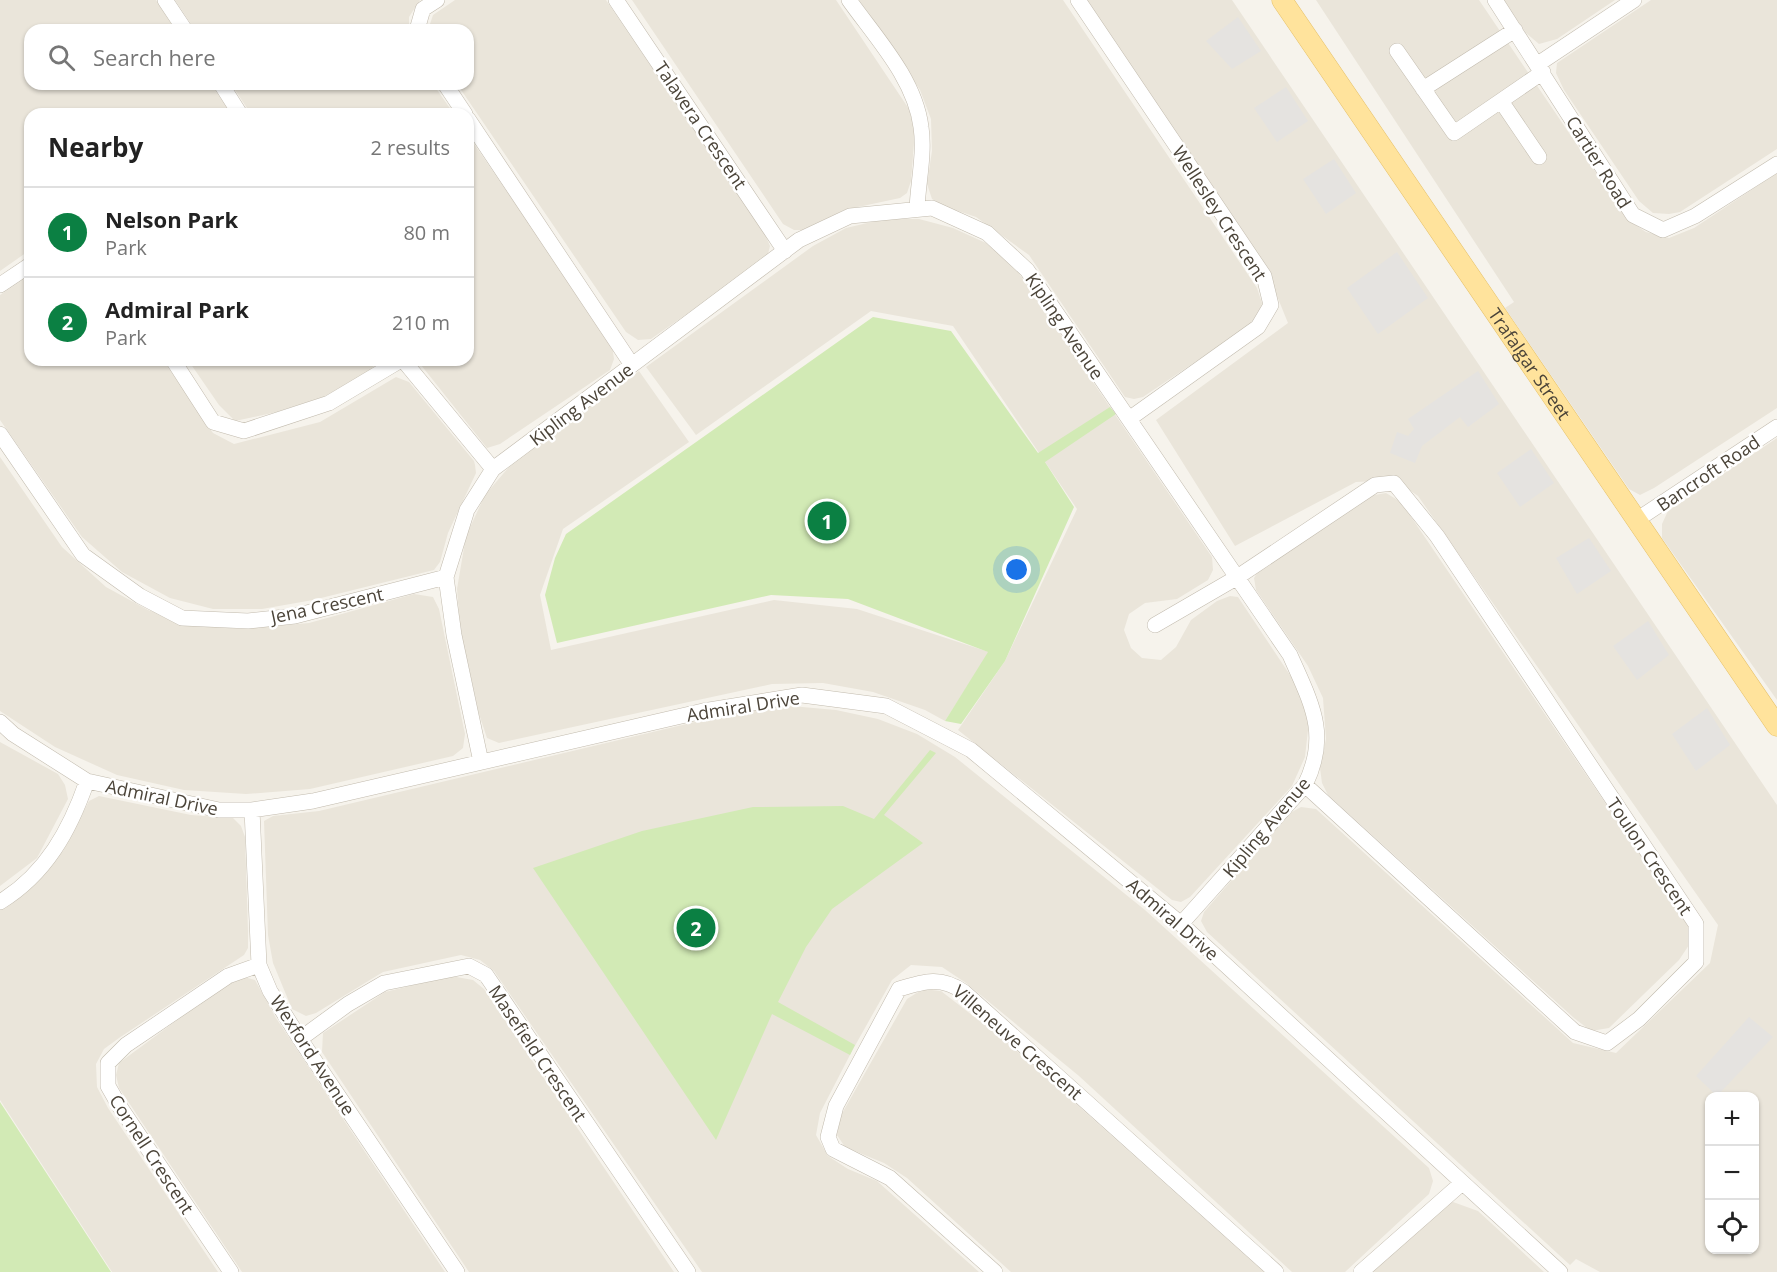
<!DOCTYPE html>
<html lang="en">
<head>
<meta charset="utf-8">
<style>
  body { margin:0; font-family:"Open Sans",sans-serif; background:#f2f2f2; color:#222 }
  .controls { position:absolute; right:18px; bottom:18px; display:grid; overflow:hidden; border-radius:12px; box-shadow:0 2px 4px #0004 }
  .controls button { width:54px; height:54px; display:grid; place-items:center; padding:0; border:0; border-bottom:2px solid #e0e0e0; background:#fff; color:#222; font:30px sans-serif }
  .you { position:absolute; left:1017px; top:570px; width:21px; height:21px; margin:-15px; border:4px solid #fff; border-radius:50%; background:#1a73e8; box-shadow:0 0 0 9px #1a73e833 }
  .badge { display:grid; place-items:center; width:39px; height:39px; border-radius:50%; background:#0b8043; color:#fff; font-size:20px; font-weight:700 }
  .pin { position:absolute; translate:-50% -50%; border:3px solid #fff; box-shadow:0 2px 6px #0006 }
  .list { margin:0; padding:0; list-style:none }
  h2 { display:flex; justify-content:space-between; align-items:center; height:78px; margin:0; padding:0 24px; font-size:26px }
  h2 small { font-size:20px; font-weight:400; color:#767676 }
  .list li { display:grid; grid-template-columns:39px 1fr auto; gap:18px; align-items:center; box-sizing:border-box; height:90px; padding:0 24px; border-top:2px solid #e0e0e0 }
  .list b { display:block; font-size:22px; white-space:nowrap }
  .list p { margin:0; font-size:20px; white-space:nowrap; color:#767676 }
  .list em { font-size:20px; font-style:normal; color:#767676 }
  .icon { flex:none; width:33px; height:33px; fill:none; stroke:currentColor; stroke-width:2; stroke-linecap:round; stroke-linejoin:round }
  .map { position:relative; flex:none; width:1777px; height:1272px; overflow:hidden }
  .search { position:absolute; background:#fff; box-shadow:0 2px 4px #0004; left:24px; top:24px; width:450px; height:66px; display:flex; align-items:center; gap:15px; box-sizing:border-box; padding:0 21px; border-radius:18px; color:#767676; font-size:22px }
  .panel { position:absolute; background:#fff; box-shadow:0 2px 4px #0004; left:24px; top:108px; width:450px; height:258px; border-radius:18px }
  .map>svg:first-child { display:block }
  .residential { fill:#eae5da; fill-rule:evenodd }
  .green { fill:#d2eab5 }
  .parking { fill:#e5e3e0 }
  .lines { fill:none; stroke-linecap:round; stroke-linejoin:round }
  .minor-casing { stroke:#c2bbae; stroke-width:16 }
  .major-casing { stroke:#e6c16a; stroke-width:21 }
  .minor { stroke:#fff; stroke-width:15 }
  .major { stroke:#ffe39c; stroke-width:20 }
  .labels { text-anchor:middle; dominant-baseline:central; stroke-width:5; stroke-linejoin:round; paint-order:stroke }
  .street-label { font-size:18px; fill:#4b4439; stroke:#fff }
</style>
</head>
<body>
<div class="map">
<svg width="1777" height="1272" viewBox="0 0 1777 1272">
  <rect width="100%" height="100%" fill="#f6f3ec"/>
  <path class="residential" d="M 0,0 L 156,0 L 175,30 L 30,30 L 30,84 L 211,84 L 231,114 L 30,114 L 30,250 L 0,271 Z
    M 175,0 L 420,0 L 409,17 L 409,30 L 195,30 Z
    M 455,0 L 606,0 L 764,232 L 770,246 L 767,258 L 651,339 L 638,340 L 626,332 L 457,84 L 468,84 L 468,30 L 428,30 L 433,15 Z
    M 632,0 L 836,0 L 909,109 L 915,130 L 911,181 L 907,193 L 900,198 L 844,210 L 805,230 L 794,230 L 783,224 Z
    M 859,0 L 1063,0 L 1257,288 L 1262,303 L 1260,313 L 1253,323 L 1143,397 L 1134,399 L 1125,397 L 1029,255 L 976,217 L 946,207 L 932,199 L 927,184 L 932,151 L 931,119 L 920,90 Z
    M 1087,0 L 1232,0 L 1777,805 L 1777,1272 L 1600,1272 L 1576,1259 L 1570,1265 L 1207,932 L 1201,921 L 1204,912 L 1290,813 L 1301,807 L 1316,809 L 1573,1043 L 1616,1053 L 1710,963 L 1718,925 L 1418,496 L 1395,480 L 1356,482 L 1235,546 L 1156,420 L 1288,323 L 1264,264 ZM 1710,1096 L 1754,1096 L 1754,1250 L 1710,1250 Z
    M 1316,0 L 1479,0 L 1628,220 L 1646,232 L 1669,238 L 1694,228 L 1777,173 L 1777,408 L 1654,488 L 1640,495 L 1629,489 L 1505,308 L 1514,302 Z
    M 1504,0 L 1615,0 L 1557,39 L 1539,44 L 1526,33 Z
    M 1651,0 L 1777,0 L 1777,149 L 1680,212 L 1669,214 L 1653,213 L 1639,201 L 1564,90 L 1556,73 L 1557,63 Z
    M 231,84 L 433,84 L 454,114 L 251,114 Z
    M 468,135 L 612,345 L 614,359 L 610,370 L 500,444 L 487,448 L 417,360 L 468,360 Z
    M 884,219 L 919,219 L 953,228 L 986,243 L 1016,269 L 1212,557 L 1213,570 L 1208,580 L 1177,599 L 1145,603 L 1129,614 L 1124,630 L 1131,648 L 1142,658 L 1161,660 L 1176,647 L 1191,620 L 1217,601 L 1230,596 L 1238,597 L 1300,690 L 1309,721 L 1305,757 L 1292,786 L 1190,897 L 1181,902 L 1172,900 L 958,730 L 1005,661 L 1077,509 L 953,326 L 871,311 L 696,435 L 646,367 L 813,246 L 846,228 Z
    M 30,275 L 30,360 L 163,360 L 213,433 L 234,444 L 320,422 L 396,377 L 409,382 L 474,461 L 475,465 L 476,473 L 448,533 L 440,562 L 434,570 L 313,600 L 262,609 L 213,609 L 170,598 L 122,572 L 82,537 L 0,420 L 0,295 Z
    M 188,360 L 380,360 L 366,374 L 323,397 L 277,412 L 235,421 L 219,405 Z
    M 639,371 L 689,442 L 563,529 L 540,595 L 551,650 L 774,600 L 857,609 L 989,652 L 945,721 L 925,710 L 873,692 L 823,683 L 772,684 L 499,743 L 487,738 L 479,714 L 460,628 L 457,589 L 466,536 L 485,495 L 515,460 Z
    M 1777,438 L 1777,700 L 1662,538 L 1662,524 L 1668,511 Z
    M 0,457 L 62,547 L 106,587 L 148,610 L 194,625 L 240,629 L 309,623 L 414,594 L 433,597 L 439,609 L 465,734 L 463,748 L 453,756 L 310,789 L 246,794 L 184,790 L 117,775 L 55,747 L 0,711 Z
    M 1386,493 L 1401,502 L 1688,925 L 1691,942 L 1679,960 L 1609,1028 L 1591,1031 L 1574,1018 L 1328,795 L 1322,783 L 1320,768 L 1326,739 L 1323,698 L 1308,666 L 1256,590 L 1254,578 L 1260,568 L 1369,496 Z
    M 791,706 L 836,710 L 878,719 L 917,734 L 955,757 L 1145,910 L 1429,1168 L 1433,1181 L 1429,1194 L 1345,1272 L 1292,1272 L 1079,1076 L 966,983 L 942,967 L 911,965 L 892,980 L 852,1051 L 820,1113 L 816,1135 L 828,1156 L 848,1169 L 877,1181 L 979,1272 L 702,1272 L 494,971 L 480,960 L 461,955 L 383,972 L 316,1013 L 306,1016 L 292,1009 L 273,963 L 268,935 L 264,821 L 273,816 L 319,811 L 737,712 Z
    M 0,742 L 58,774 L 65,785 L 68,799 L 37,858 L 0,886 Z
    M 99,796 L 191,815 L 233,818 L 241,826 L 245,837 L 248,931 L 248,948 L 244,955 L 119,1038 L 104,1049 L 96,1064 L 97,1087 L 108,1108 L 218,1272 L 112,1272 L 0,1100 L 0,909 L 38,881 L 63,851 L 89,801 Z
    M 451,976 L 473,980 L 484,989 L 674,1272 L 469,1272 L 322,1052 L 323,1033 L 385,992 Z
    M 244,977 L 255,980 L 276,1018 L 445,1272 L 242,1272 L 119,1088 L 116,1075 L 119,1063 L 230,981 Z
    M 923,989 L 941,991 L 1008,1043 L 1264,1272 L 1011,1272 L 907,1178 L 884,1163 L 845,1147 L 837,1135 L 840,1117 L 907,999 Z
    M 1453,1202 L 1478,1211 L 1544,1272 L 1372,1272 L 1441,1208 Z"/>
  <path class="green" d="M 873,317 L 951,331 L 1038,453 L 1110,407 L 1116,414 L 1045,462 L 1074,507 L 1005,661 L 961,724 L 945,721 L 988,652 L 848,599 L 771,595 L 557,643 L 545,595 L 555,558 L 566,534 Z
    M 930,750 L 936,753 L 884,815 L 923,843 L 832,909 L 806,947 L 778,1002 L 855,1045 L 850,1055 L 772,1014 L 716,1140 L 533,868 L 642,831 L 753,807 L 843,806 L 874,819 Z
    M 0,1102 L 111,1272 L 0,1272 Z"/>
  <path class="parking" d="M 1238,17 L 1261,51 L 1232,69 L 1206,41 Z
    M 1286,87 L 1308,121 L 1277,142 L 1254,108 Z
    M 1334,159 L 1356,193 L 1326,214 L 1303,179 Z
    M 1397,252 L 1428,298 L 1378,334 L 1347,288 Z
    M 1478,371 L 1499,404 L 1468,427 L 1460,417 L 1422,446 L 1415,463 L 1390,453 L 1397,432 L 1408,436 L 1414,429 L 1408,419 Z
    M 1531,449 L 1554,483 L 1520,507 L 1497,473 Z
    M 1589,538 L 1611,571 L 1577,594 L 1556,558 Z
    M 1648,621 L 1669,655 L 1637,680 L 1613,646 Z
    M 1707,708 L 1730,745 L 1696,771 L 1672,734 Z
    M 1749,1017 L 1773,1037 L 1717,1096 L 1696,1076 Z"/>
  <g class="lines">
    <defs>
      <path id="minor" d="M 165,0 L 185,30
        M 616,0 L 785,251
        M 849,0 C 876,38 915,79 921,127 C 925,153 918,183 917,209
        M 1078,0 L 1264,276 L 1271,305 L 1258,327 L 1129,419
        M 1495,0 L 1633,215 L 1663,230 L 1695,216 L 1777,164
        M 417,30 L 423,9 L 437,0
        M 1397,51 L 1454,133 L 1543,72
        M 1538,64 L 1634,0
        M 221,84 L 240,114
        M 445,84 L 465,114
        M 1423,89 L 1515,30
        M 1501,101 L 1539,157
        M 468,119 L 632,365
        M 0,285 L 30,265
        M 173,360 L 213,422 L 244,431 L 329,403 L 401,360
        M 403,360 L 493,469
        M 0,434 L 83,555 L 140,596 L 182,618 L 248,621 L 295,616 L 446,577
        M 1638,519 L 1777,427
        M 1155,625 L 1236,578 L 1375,485 L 1394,483 L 1437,536 L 1696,924 L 1696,962 L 1639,1019 L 1607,1043 L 1575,1032 L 1305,785
        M 0,722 L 13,734 L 87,781 L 219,810 L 252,810 L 313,801 L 703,711 L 802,695 L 886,706 L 971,750 L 1181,924 L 1560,1272
        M 481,762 L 454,635 L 446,577 L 467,510 L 493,469 L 799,240 L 850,216 L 932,208 L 987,233 L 1027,270 L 1290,655 C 1311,703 1330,734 1305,785 L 1181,924
        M 252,810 L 259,965 L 270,991 L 300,1039 L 457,1272
        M 0,902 C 46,874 70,830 87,781
        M 300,1039 L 348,1004 L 384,983 L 469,966 L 486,975 L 688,1272
        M 231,1272 L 120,1107 L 108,1086 L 108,1063 L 126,1045 L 228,976 L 259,965
        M 995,1272 L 890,1178 L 833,1149 L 828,1137 L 836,1106 L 899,989 C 925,981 941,976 964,992 L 1276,1272
        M 1361,1272 L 1462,1183"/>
      <g id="major">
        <path id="s1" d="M 1282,0 L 1777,726"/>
      </g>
    </defs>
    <use href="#minor" class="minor-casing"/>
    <use href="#major" class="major-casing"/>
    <use href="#minor" class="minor"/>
    <use href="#major" class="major"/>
  </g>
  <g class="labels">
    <g class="street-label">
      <text transform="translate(701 125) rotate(56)">Talavera Crescent</text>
      <text transform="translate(1599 162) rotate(58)">Cartier Road</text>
      <text transform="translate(1220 213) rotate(57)">Wellesley Crescent</text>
      <text transform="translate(1065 326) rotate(56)">Kipling Avenue</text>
      <text stroke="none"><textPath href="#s1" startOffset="440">Trafalgar Street</textPath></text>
      <text transform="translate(581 404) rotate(-37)">Kipling Avenue</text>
      <text transform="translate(1708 473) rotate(-34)">Bancroft Road</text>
      <text transform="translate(327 605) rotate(-12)">Jena Crescent</text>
      <text transform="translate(743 706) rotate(-9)">Admiral Drive</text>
      <text transform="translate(162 797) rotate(12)">Admiral Drive</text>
      <text transform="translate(1266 827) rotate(-50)">Kipling Avenue</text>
      <text transform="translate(1650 856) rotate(56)">Toulon Crescent</text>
      <text transform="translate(1173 919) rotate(41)">Admiral Drive</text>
      <text transform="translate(1018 1042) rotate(41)">Villeneuve Crescent</text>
      <text transform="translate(538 1053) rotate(56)">Masefield Crescent</text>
      <text transform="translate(313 1055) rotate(57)">Wexford Avenue</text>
      <text transform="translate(152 1154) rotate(57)">Cornell Crescent</text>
    </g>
  </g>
</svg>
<div class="controls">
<button>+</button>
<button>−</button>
<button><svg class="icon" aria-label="locate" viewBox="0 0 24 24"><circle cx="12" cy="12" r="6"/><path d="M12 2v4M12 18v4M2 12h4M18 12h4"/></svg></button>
</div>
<div class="you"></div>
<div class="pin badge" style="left:827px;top:521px">1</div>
<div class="pin badge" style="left:696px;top:928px">2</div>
<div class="search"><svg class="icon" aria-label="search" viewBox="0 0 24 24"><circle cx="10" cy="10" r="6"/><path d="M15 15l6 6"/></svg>Search here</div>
<section class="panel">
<h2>Nearby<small>2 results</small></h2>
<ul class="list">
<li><span class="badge">1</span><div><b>Nelson Park</b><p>Park</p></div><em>80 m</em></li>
<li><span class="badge">2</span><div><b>Admiral Park</b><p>Park</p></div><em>210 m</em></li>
</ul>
</section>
</div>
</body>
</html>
